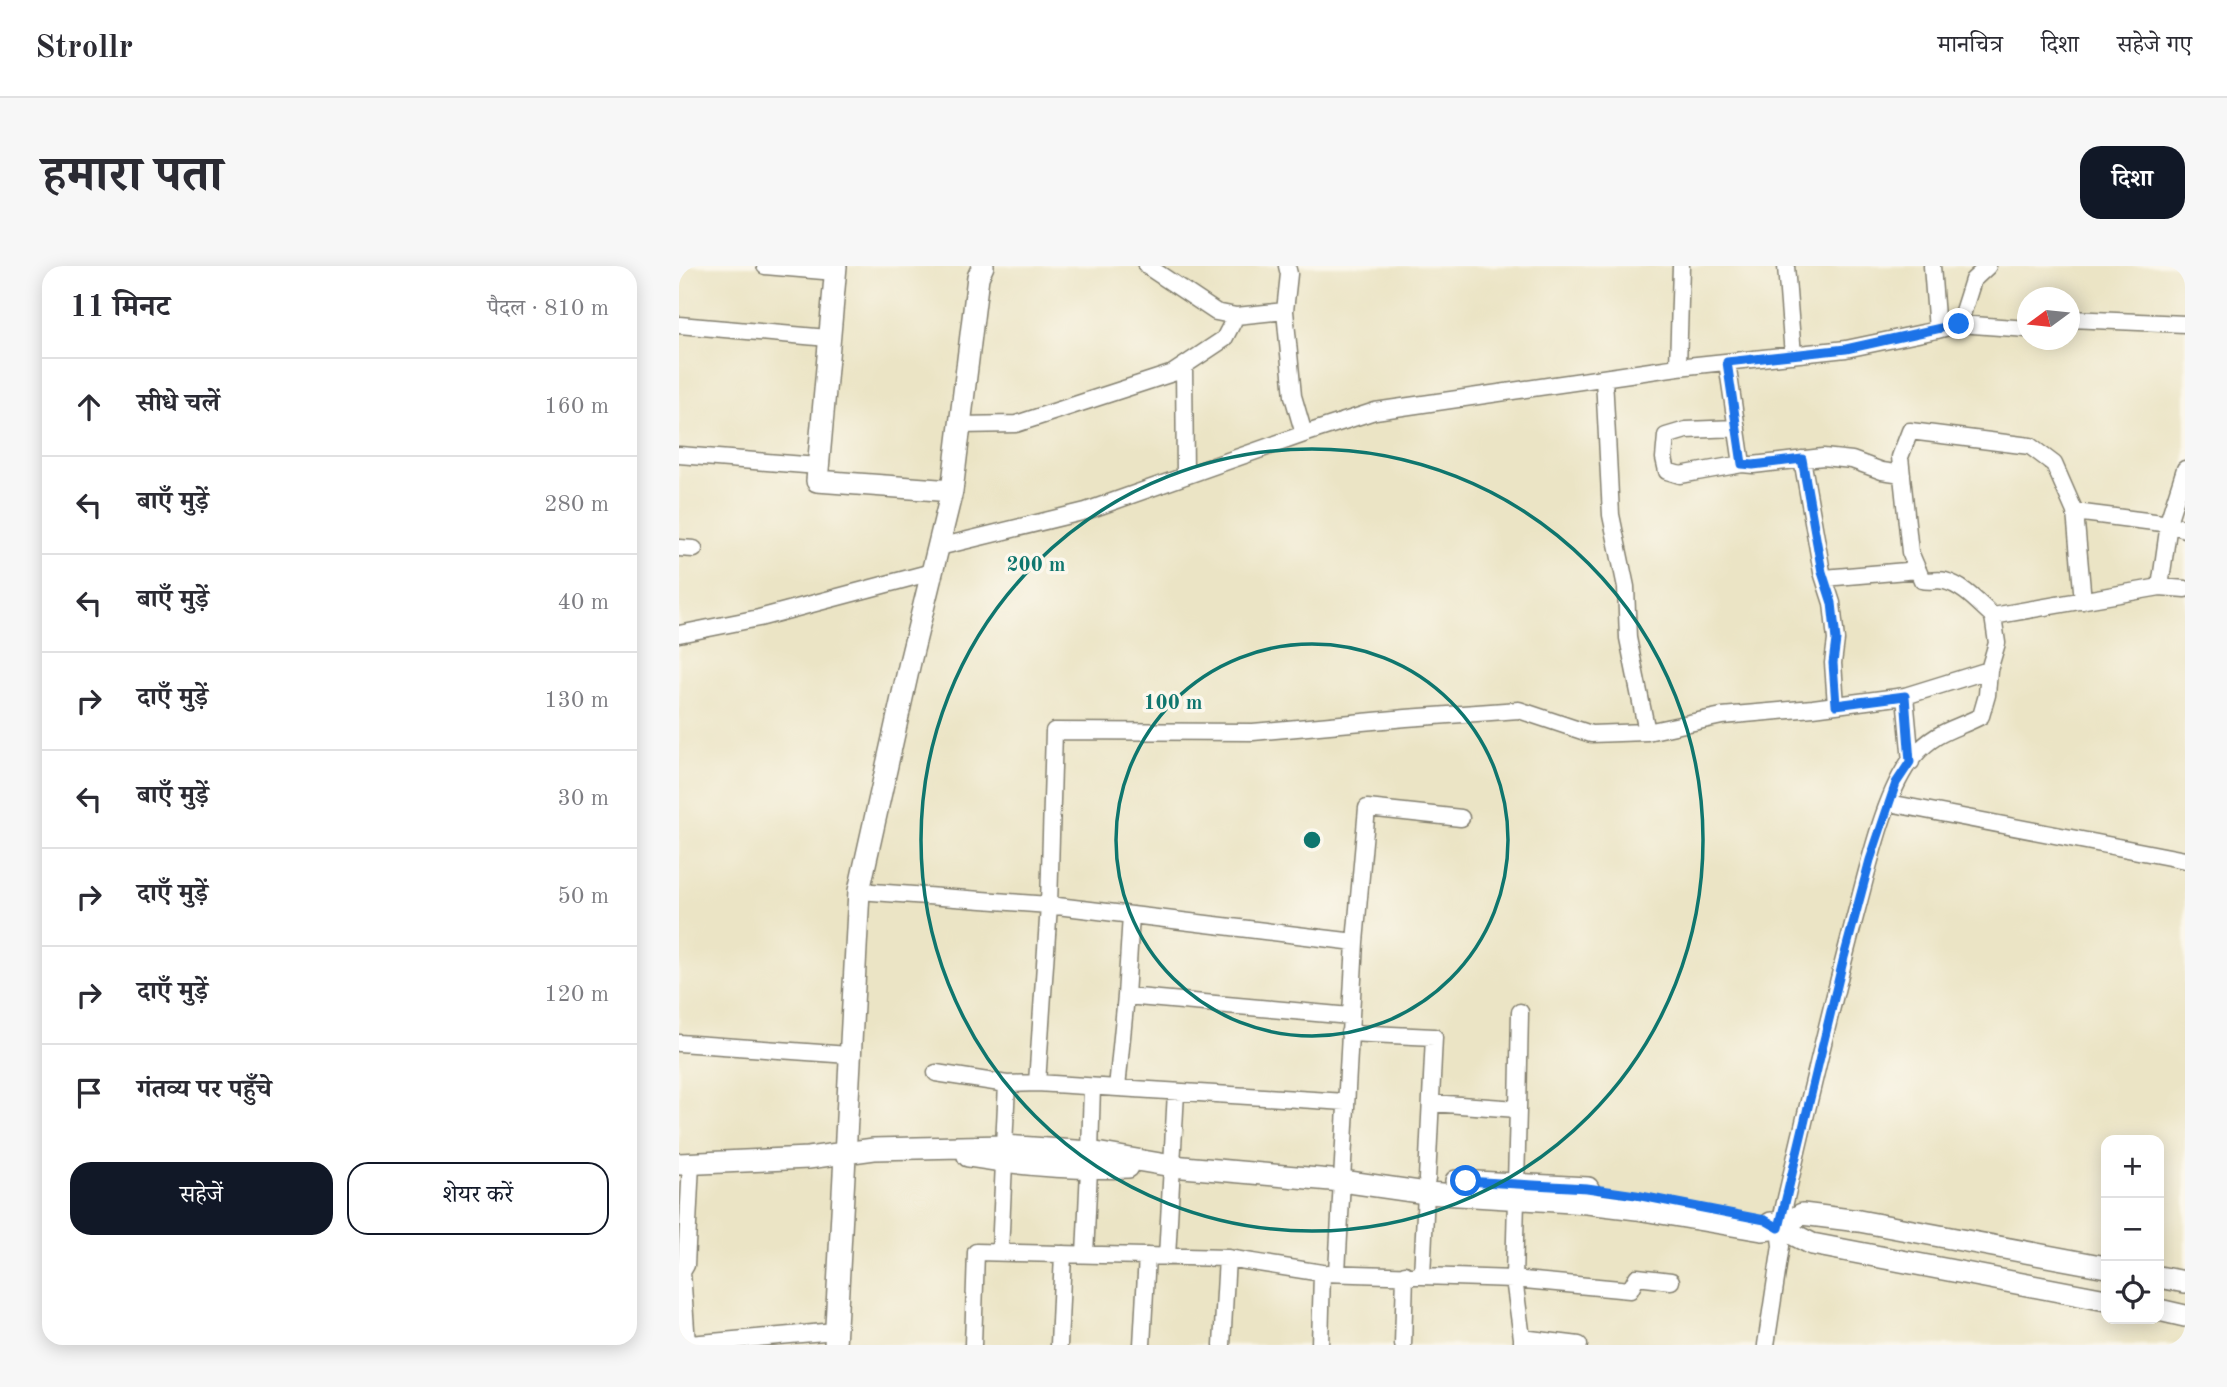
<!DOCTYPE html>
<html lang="hi">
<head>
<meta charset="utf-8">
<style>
  body { margin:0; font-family:"Old Standard TT","Noto Serif Devanagari",serif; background:#f7f7f7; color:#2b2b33 }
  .controls { position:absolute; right:21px; bottom:21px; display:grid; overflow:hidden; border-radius:14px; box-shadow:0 4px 18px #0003 }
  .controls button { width:63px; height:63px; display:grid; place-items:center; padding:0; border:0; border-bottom:2px solid #e1e1e2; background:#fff; color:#2b2b33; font:35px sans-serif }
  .compass { position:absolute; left:1338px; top:21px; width:63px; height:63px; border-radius:50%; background:#fff; box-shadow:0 4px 18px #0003; rotate:255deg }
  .stop { position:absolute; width:21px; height:21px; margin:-16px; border:5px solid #1a73e8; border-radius:50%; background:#fff }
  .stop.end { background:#1a73e8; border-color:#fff; box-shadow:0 2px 7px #0008 }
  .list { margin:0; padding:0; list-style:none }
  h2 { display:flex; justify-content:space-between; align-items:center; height:91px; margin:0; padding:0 28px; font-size:30px }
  h2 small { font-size:23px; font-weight:400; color:#7c7c81 }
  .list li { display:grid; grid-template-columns:46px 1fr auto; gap:21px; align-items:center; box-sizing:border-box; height:98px; padding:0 28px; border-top:2px solid #e1e1e2 }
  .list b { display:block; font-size:26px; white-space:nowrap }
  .list em { font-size:23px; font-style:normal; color:#7c7c81 }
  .actions { display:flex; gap:14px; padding:21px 28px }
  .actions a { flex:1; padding:16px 0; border:2px solid #111827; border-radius:21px; text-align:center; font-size:24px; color:#111827 }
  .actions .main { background:#111827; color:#fff }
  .icon { flex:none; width:38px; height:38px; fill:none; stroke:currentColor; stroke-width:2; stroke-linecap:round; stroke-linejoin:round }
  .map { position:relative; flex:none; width:1506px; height:1079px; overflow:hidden; border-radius:21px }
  header { display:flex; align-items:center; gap:42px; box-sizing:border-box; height:98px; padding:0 35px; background:#fff; border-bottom:2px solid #e1e1e2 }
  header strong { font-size:33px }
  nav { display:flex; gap:38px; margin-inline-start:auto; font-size:24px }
  .intro { display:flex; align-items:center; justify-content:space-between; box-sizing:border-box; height:168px; padding:0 42px }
  h1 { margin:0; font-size:49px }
  .button { padding:18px 32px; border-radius:21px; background:#111827; color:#fff; font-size:24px; font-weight:700 }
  main { display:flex; gap:42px; padding:0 42px }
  aside { flex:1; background:#fff; border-radius:21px; box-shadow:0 4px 18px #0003 }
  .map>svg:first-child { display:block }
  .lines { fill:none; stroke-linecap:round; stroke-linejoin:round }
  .street-casing { stroke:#848070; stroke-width:19 }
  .secondary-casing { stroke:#848070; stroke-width:24 }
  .street { stroke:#fff; stroke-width:16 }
  .secondary { stroke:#fff; stroke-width:21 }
  .route { stroke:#1a73e8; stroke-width:9 }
  .ring { fill:none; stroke:#0f766e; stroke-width:3.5 }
  .centre { fill:#0f766e; stroke:#fbf7ec; stroke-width:3.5 }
  .ring-label { font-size:21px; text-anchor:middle; font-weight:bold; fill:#0f766e; stroke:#fbf7ec; stroke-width:7; stroke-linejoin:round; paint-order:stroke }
</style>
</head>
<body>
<header>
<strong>Strollr</strong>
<nav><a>मानचित्र</a><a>दिशा</a><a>सहेजे गए</a></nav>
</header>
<div class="intro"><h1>हमारा पता</h1><a class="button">दिशा</a></div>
<main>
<aside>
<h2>11 मिनट<small>पैदल · 810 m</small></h2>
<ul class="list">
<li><svg class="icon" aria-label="ahead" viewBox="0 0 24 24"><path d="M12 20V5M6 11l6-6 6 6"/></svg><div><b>सीधे चलें</b></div><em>160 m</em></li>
<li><svg class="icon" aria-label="left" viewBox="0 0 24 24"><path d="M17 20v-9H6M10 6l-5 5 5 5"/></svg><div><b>बाएँ मुड़ें</b></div><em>280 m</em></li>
<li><svg class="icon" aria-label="left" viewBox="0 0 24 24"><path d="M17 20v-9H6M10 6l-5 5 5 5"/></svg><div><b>बाएँ मुड़ें</b></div><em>40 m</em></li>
<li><svg class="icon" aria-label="right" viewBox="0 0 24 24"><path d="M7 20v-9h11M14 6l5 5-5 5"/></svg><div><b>दाएँ मुड़ें</b></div><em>130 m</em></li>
<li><svg class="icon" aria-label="left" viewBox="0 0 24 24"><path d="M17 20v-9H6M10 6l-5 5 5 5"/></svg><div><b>बाएँ मुड़ें</b></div><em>30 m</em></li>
<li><svg class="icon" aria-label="right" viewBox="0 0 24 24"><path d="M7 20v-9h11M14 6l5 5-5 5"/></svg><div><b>दाएँ मुड़ें</b></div><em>50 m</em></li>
<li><svg class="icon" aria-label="right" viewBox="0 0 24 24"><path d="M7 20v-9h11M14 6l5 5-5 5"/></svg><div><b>दाएँ मुड़ें</b></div><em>120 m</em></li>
<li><svg class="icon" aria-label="arrive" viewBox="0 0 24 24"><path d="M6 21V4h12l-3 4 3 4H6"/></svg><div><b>गंतव्य पर पहुँचे</b></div></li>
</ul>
<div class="actions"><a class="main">सहेजें</a><a>शेयर करें</a></div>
</aside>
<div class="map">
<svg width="1506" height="1079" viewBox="0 0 1506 1079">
  <rect width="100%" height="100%" fill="#fbf7ec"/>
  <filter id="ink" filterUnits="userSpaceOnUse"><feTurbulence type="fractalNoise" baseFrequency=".0143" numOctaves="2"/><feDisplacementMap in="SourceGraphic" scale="14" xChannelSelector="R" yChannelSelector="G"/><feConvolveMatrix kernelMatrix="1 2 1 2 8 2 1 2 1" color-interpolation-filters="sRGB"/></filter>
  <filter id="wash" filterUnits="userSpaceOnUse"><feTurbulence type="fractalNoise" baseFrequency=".00686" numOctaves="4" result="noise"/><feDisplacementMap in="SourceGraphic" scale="28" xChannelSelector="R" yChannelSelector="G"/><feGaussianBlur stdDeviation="1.57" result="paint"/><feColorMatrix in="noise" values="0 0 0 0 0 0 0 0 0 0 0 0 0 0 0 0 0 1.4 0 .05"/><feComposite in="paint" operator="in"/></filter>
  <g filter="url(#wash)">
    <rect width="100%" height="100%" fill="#ebe4c5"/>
  </g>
  <g filter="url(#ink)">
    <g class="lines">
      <defs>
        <path id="street" d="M 86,0 L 156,6
          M 468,0 L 537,46 L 557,50 L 606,45 L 610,8 L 608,0
          M 1107,0 L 1114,89
          M 606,45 L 614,130 L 625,168
          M 1391,53 L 1506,58
          M 1280,58 L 1349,63
          M 0,59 L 149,72
          M 1258,64 L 1280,58 L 1294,14 L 1309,0
          M 1048,96 L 1063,198
          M 505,100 L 506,210
          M 999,101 L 1167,83 L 1258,64 L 1253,0
          M 925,112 L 932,249 L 947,321 L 949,372 L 968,466
          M 281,159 L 337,158 L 494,107 L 545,73 L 557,50
          M 1058,162 L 1007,164 L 987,170 L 985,192 L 988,205 L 1001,209 L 1063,198 L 1074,199 L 1144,191 L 1173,194 L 1203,205 L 1223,208
          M 0,189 L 139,200
          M 1123,193 L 1143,306 L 1153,337 L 1157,374 L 1154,397 L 1157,439
          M 1396,246 L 1491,258 L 1506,263
          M 260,281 L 407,245 L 625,168 L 696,145 L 999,101 L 1002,0
          M 0,282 L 15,283
          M 1145,312 L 1239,304
          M 1481,321 L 1506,323
          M 1314,350 C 1300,338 1285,320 1266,315 C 1259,313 1251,316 1243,314 L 1231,286 L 1221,191 L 1231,165 L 1351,180 L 1375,198 L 1396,246 L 1404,335
          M 0,368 L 80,352 L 253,306
          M 1226,430 L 1232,496
          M 1210,537 L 1506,594
          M 180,625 L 370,639 L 375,465 L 574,466 L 727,452 L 840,444 L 912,468 L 968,466 L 1043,450 L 1134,442 L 1226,430 L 1310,404 L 1318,377 L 1314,350 L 1481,321 L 1491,250 L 1506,203
          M 447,730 L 452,649
          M 670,767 L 755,771 L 748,913
          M 0,777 L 170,789
          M 257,807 L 328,818
          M 358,817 L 667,836
          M 438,822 L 447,730 L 671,750
          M 752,837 L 839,843 L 837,917
          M 839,843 L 841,746
          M 325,880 L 328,818 L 358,817 L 370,639 L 676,676 L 688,542 L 782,552
          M 411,886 L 413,821
          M 321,987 L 325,896
          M 406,989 L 410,903
          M 488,991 L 497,826
          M 658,1006 L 676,676
          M 743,1010 L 835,1013 L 837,933
          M 843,1072 L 835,1013 L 951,1024 L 958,1011 L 992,1015
          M 8,1078 L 3,1006 L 7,999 L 12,897
          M 0,1079 L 156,1065
          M 294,1079 L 297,986 L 548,992 L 643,1007
          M 380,1079 L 384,988
          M 463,1079 L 468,990
          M 543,1079 L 548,992
          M 641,1079 L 643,1007 L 743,1010 L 747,927
          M 724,1079 L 726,1008
          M 843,1079 L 843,1072 L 900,1079
          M 1087,1079 L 1102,980 L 1100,962 C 1125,855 1150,748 1178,643 C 1190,599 1206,524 1235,490 C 1258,464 1275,464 1302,450 L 1308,429 L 1310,404"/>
        <path id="secondary" d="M 157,0 L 138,215 L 273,225
          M 289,890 C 342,899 395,903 449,901
          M 0,898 L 129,892 L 195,883 L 325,880 L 411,886 L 493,900 L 663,915 L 747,927 L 908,937 L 958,943 L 1083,964 L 1100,962 L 1123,948 L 1180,955 L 1427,1001
          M 777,915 L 909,922
          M 1092,957 L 1133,978 L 1427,1034
          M 1480,1011 L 1506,1016
          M 1480,1044 L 1506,1050
          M 156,1079 L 180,625 L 231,396 L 273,225 L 299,11 L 304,0"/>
      </defs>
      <use href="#street" class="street-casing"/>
      <use href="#secondary" class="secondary-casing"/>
      <use href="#street" class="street"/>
      <use href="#secondary" class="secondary"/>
    </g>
  </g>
  <g class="lines" filter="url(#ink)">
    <path class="route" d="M 787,915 L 908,922 L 957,929 L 1086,954 L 1100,962 L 1164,695 L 1191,594 L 1217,517 L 1231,496 L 1226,430 L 1157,439 L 1154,397 L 1157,374 L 1153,337 L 1143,306 L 1123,193 L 1074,199 L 1063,198 L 1048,96 L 1167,83 L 1280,58"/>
  </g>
  <g class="ring">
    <circle cx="633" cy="574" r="196"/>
    <circle cx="633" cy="574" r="391"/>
  </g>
  <circle cx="633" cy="574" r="10" class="centre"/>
  <g class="ring-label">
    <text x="357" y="305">200 m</text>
    <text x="494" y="443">100 m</text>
  </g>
</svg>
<div class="controls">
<button>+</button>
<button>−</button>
<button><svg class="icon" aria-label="locate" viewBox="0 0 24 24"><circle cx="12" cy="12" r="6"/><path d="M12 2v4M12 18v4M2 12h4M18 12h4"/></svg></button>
</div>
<svg class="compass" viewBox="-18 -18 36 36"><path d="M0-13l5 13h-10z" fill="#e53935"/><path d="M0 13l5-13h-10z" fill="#7c7c81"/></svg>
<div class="stop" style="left:787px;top:915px"></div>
<div class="stop end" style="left:1280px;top:58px"></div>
</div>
</main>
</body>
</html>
